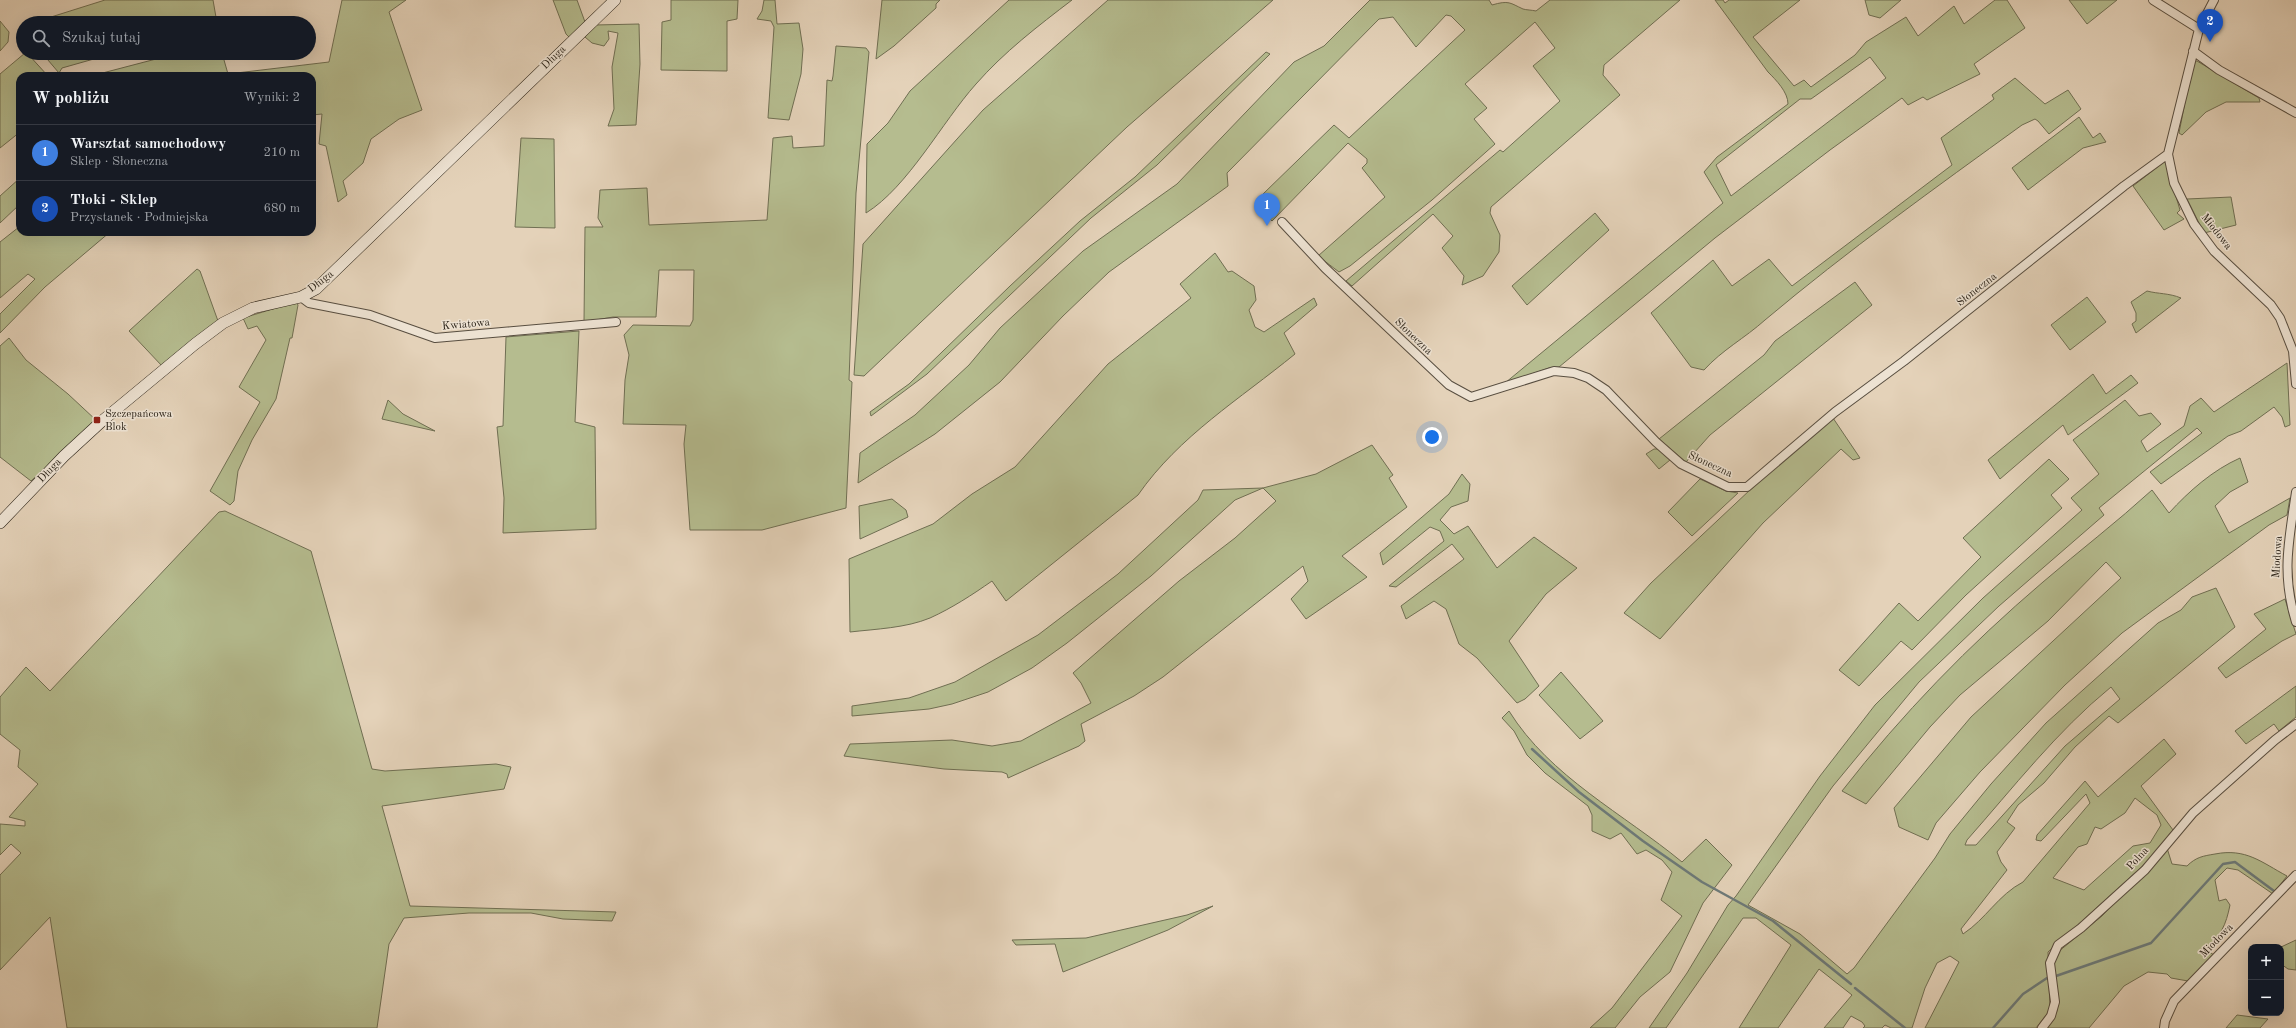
<!DOCTYPE html>
<html lang="pl">
<head>
<meta charset="utf-8">
<style>
  body { margin:0; font-family:"Old Standard TT",serif; background:#20242c; color:#f1f3f6 }
  .controls { position:absolute; right:12px; bottom:12px; display:grid; overflow:hidden; border-radius:8px; box-shadow:0 4px 16px #0002 }
  .controls button { width:36px; height:36px; display:grid; place-items:center; padding:0; border:0; border-bottom:1px solid #363941; background:#171b24; color:#f1f3f6; font:20px sans-serif }
  .you { position:absolute; left:1432px; top:437px; width:14px; height:14px; margin:-10px; border:3px solid #fff; border-radius:50%; background:#1a73e8; box-shadow:0 0 0 6px #1a73e833 }
  .badge { display:grid; place-items:center; width:26px; height:26px; border-radius:50%; background:#c59692; color:#fff; font-size:13px; font-weight:700 }
  .pin { position:absolute; translate:-50% -33px; filter:drop-shadow(0 1px 2px #0008) }
  .pin::after { content:''; position:absolute; top:21px; width:14px; height:12px; background:inherit; clip-path:polygon(0 0,100% 0,50% 100%) }
  .list { margin:0; padding:0; list-style:none }
  h2 { display:flex; justify-content:space-between; align-items:center; height:52px; margin:0; padding:0 16px; font-size:17px }
  h2 small { font-size:13px; font-weight:400; color:#9ea1a6 }
  .list li { display:grid; grid-template-columns:26px 1fr auto; gap:12px; align-items:center; box-sizing:border-box; height:56px; padding:0 16px; border-top:1px solid #363941 }
  .list b { display:block; font-size:15px; white-space:nowrap }
  .list p { margin:0; font-size:13px; white-space:nowrap; color:#9ea1a6 }
  .list em { font-size:13px; font-style:normal; color:#9ea1a6 }
  .icon { flex:none; width:22px; height:22px; fill:none; stroke:currentColor; stroke-width:2; stroke-linecap:round; stroke-linejoin:round }
  .map { position:relative; flex:none; width:2296px; height:1028px; overflow:hidden }
  .search { position:absolute; background:#171b24; box-shadow:0 4px 16px #0002; left:16px; top:16px; width:300px; height:44px; display:flex; align-items:center; gap:10px; box-sizing:border-box; padding:0 14px; border-radius:22px; color:#9ea1a6; font-size:15px }
  .panel { position:absolute; background:#171b24; box-shadow:0 4px 16px #0002; left:16px; top:72px; width:300px; height:164px; border-radius:12px }
  .map>svg:first-child { display:block }
  .green { fill:#b5bc8f; stroke:#706f53; fill-rule:evenodd }
  .lines { fill:none; stroke-linecap:round; stroke-linejoin:round }
  .stream { stroke:#6d7a79; stroke-width:2.5 }
  .street-casing { stroke:#584e40; stroke-width:10 }
  .secondary-casing { stroke:#2a2217; stroke-width:12 }
  .street { stroke:#ede2d2; stroke-width:8 }
  .secondary { stroke:#ede2d2; stroke-width:11 }
  .poi-dot { fill:#8f2418; stroke:#ede2d2; stroke-width:1.5 }
  .labels { text-anchor:middle; dominant-baseline:central; stroke-width:3; stroke-linejoin:round; paint-order:stroke }
  .street-label { font-size:11px; fill:#2a2217; stroke:#ede2d2 }
  .poi-label { font-size:11px; fill:#2a2217; stroke:#ede2d2; text-anchor:start }
</style>
</head>
<body>
<div class="map">
<svg width="2296" height="1028" viewBox="0 0 2296 1028">
  <rect width="100%" height="100%" fill="#e4d2b9"/>
  <filter id="stains"><feTurbulence type="fractalNoise" baseFrequency=".005" numOctaves="4"/><feColorMatrix values="0 0 0 0 .2 0 0 0 0 .09 0 0 0 0 .02 0 0 0 .5 -.17"/></filter>
  <radialGradient id="worn" r=".72"><stop offset=".6" stop-color="#630" stop-opacity="0"/><stop offset="1" stop-color="#630" stop-opacity=".3"/></radialGradient>
  <path class="green" d="M 105,0 L 213,0 L 217,23 L 32,23 Z
    M 342,0 L 406,0 L 389,12 L 422,110 L 399,119 L 371,139 L 363,163 L 343,181 L 347,195 L 338,202 L 326,146 L 319,144 L 322,114 L 312,115 L 312,76 L 91,76 L 179,53 L 222,53 L 228,74 L 329,62 Z
    M 553,0 L 577,0 L 585,22 L 570,38 L 566,34 Z
    M 671,0 L 738,0 L 737,19 L 727,21 L 727,71 L 661,70 L 662,22 L 671,20 Z
    M 764,0 L 775,0 L 777,24 L 799,23 L 803,49 L 801,74 L 789,120 L 768,118 L 774,27 L 771,21 L 757,19 L 762,11 Z
    M 882,0 L 940,0 L 936,4 L 936,8 L 894,46 L 876,59 Z
    M 1009,0 L 1072,0 C 1038,26 1004,52 976,84 C 942,122 908,187 866,213 L 867,144 L 888,123 L 910,91 Z
    M 1108,0 L 1273,0 L 1127,127 L 864,376 L 854,375 L 863,244 L 983,110 Z
    M 1370,0 L 1489,0 L 1492,5 C 1509,0 1510,3 1523,9 C 1526,10 1532,10 1536,11 L 1550,0 L 1680,0 L 1604,65 L 1603,75 L 1620,95 L 1491,207 L 1490,213 L 1500,235 L 1499,252 L 1483,276 L 1462,285 L 1464,276 L 1442,248 L 1453,236 L 1433,214 L 1352,286 L 1346,281 L 1500,150 L 1503,152 L 1560,101 L 1533,66 L 1555,48 L 1535,22 L 1465,84 L 1487,108 L 1474,119 L 1495,144 L 1432,200 L 1350,266 L 1339,272 L 1318,256 L 1385,197 L 1362,168 L 1367,163 L 1367,159 L 1348,143 L 1272,221 L 1259,208 L 1263,194 L 1334,125 L 1349,138 L 1465,30 L 1451,16 L 1446,15 L 1416,47 L 1393,17 L 1379,19 L 1227,173 L 1228,186 L 1109,272 L 1063,316 L 1000,382 L 935,434 L 858,483 L 860,453 L 915,415 L 969,365 L 1000,328 L 1083,251 L 1177,184 L 1294,62 L 1324,46 Z
    M 1715,0 L 1723,0 L 1725,3 L 1729,0 L 1800,0 L 1753,37 L 1794,86 L 1804,80 L 1811,87 L 1855,55 L 1866,42 L 1906,17 L 1918,36 L 1954,6 L 1964,24 L 1995,0 L 2007,0 L 2025,28 L 1974,64 L 1980,74 L 1927,100 L 1923,97 L 1908,105 L 1902,98 L 1830,150 L 1715,238 L 1559,367 L 1549,368 L 1505,383 L 1723,203 L 1704,172 L 1717,157 L 1788,104 C 1788,92 1776,80 1768,72 ZM 1870,57 L 1886,78 L 1731,196 L 1716,165 L 1800,99 L 1811,99 Z
    M 1865,0 L 1901,0 L 1880,18 L 1869,15 Z
    M 2069,0 L 2117,0 L 2087,24 Z
    M 0,21 L 9,32 L 8,42 L 0,51 Z
    M 639,24 L 640,64 L 636,125 L 608,126 L 614,109 L 612,67 L 618,33 L 608,31 L 609,39 L 604,46 L 592,43 L 585,37 L 595,25 Z
    M 836,46 L 866,48 L 869,52 L 856,193 L 849,380 L 852,382 L 846,508 L 762,530 L 690,530 L 684,444 L 686,425 L 623,424 L 625,380 L 629,355 L 624,335 L 633,325 L 690,326 L 693,320 L 694,270 L 659,270 L 656,317 L 613,317 L 584,322 L 585,227 L 603,227 L 598,218 L 600,190 L 647,188 L 649,225 L 767,220 L 773,138 L 792,136 L 793,148 L 824,146 L 827,80 L 832,81 L 833,76 Z
    M 1266,52 L 1270,54 L 1157,165 L 1091,218 L 927,374 L 871,416 L 870,412 L 909,384 L 1010,286 L 1080,221 L 1135,177 Z
    M 25,53 L 27,53 L 48,76 L 20,76 L 20,132 L 0,148 L 0,74 Z
    M 42,53 L 115,53 L 62,68 L 59,73 Z
    M 2193,61 L 2197,61 L 2259,98 L 2260,102 L 2226,102 L 2206,112 L 2182,135 L 2179,133 Z
    M 2015,78 L 2045,104 L 2068,90 L 2081,109 L 2049,134 L 2038,121 L 2035,119 L 2022,125 C 1935,188 1847,251 1765,320 C 1745,338 1722,350 1704,370 L 1691,367 L 1651,313 L 1713,260 L 1732,286 L 1769,259 L 1792,286 L 1952,165 L 1941,138 L 1994,99 L 1992,95 Z
    M 2079,117 L 2093,138 L 2100,133 L 2106,142 L 2083,148 L 2028,190 L 2012,168 Z
    M 521,138 L 554,139 L 555,228 L 515,227 Z
    M 2164,162 L 2166,163 L 2180,210 L 2177,213 L 2184,219 L 2164,230 L 2133,186 Z
    M 20,178 L 20,204 L 0,223 L 0,196 Z
    M 2231,197 L 2236,225 L 2204,233 L 2187,199 Z
    M 1595,213 L 1609,230 L 1527,305 L 1512,286 Z
    M 19,227 L 20,232 L 110,232 L 45,287 L 0,333 L 0,314 L 35,279 L 28,274 L 0,298 L 0,242 Z
    M 1215,253 L 1228,272 L 1232,271 L 1254,286 L 1256,300 L 1249,310 L 1255,327 L 1264,332 L 1314,298 L 1317,305 L 1284,333 L 1295,354 C 1240,399 1179,436 1138,495 L 1006,601 L 992,581 C 972,595 952,608 930,618 C 906,628 876,629 850,632 L 849,559 L 933,524 L 972,494 L 1015,467 L 1108,364 L 1191,298 L 1180,284 Z
    M 197,269 L 200,271 L 218,321 L 162,366 L 129,331 Z
    M 1855,282 L 1872,305 L 1710,435 L 1686,462 L 1659,439 L 1764,355 L 1775,341 Z
    M 2147,291 C 2158,294 2169,293 2181,298 L 2136,333 L 2132,324 L 2136,321 L 2136,313 L 2131,302 Z
    M 2087,297 L 2106,322 L 2070,350 L 2051,325 Z
    M 296,302 L 298,305 L 292,338 L 290,338 L 276,399 L 252,440 L 238,471 L 234,501 L 230,505 L 210,491 L 260,402 L 239,387 L 266,340 L 257,326 L 248,329 L 243,318 Z
    M 579,331 L 575,422 L 595,427 L 596,529 L 503,533 L 504,498 L 497,427 L 503,426 L 506,337 Z
    M 9,338 L 26,360 L 68,394 L 97,421 L 31,481 L 0,457 L 0,346 Z
    M 2287,363 L 2290,425 L 2285,427 L 2282,417 L 2274,407 L 2241,431 L 2228,436 L 2161,484 L 2150,472 L 2202,433 L 2197,428 L 2099,508 L 2104,515 L 1999,606 L 1919,682 L 1833,786 L 1748,905 L 1800,934 L 1847,974 L 1854,968 L 1935,858 L 1950,834 L 1991,784 L 2046,723 L 2158,623 L 2181,610 L 2192,597 L 2216,588 L 2235,627 L 2118,723 L 2109,716 L 2075,747 L 2044,783 L 2018,805 L 2007,822 L 2015,828 L 1997,852 L 2001,862 L 2007,870 L 1961,929 L 1963,934 C 1986,919 1998,895 2023,882 L 2090,803 L 2086,794 L 2041,841 L 2036,840 L 2037,835 L 2085,781 L 2098,797 L 2164,739 L 2176,754 L 2141,786 L 2173,830 L 2148,861 L 2048,952 L 2050,1010 L 2036,1028 L 1925,1028 L 1959,962 L 1950,956 L 1937,963 L 1925,988 L 1912,1028 L 1891,1028 L 1885,1025 L 1882,1028 L 1863,1028 L 1865,1026 L 1862,1022 L 1851,1016 L 1843,1028 L 1824,1028 L 1852,995 L 1819,969 L 1778,1028 L 1739,1028 L 1791,945 L 1756,918 L 1743,918 L 1666,1028 L 1649,1028 L 1687,973 L 1728,905 L 1736,896 L 1820,776 L 1875,705 L 1983,598 L 2082,510 L 2071,498 L 2099,474 L 2073,440 L 2125,400 L 2139,416 L 2151,413 L 2161,424 L 2141,441 L 2147,452 L 2184,426 L 2190,406 L 2201,398 L 2214,412 ZM 2111,687 L 2120,699 L 2065,746 L 1976,845 L 1965,845 L 1967,840 C 2013,788 2057,731 2111,687 ZM 2135,798 L 2157,815 L 2161,825 L 2150,843 L 2133,846 L 2084,890 L 2053,878 L 2078,847 L 2087,844 L 2095,827 L 2101,829 L 2125,813 Z
    M 2093,374 L 2106,394 L 2131,375 L 2138,383 L 2068,435 L 2063,425 L 2000,479 L 1988,460 Z
    M 388,400 L 403,414 L 435,431 L 382,419 Z
    M 1833,418 L 1860,458 L 1853,460 L 1841,449 L 1763,523 L 1660,639 L 1624,613 L 1651,583 L 1751,489 Z
    M 1372,445 L 1393,475 L 1389,478 L 1407,507 L 1342,556 L 1367,577 L 1306,619 L 1291,599 L 1308,581 L 1303,566 L 1163,677 L 1134,696 L 1081,724 L 1085,741 L 1079,746 L 1008,778 L 1007,774 L 1002,772 L 944,769 L 844,756 L 850,744 L 952,740 L 992,746 L 1021,741 L 1091,703 L 1081,683 L 1073,673 L 1179,581 L 1235,538 L 1276,501 L 1263,488 L 1235,500 L 1151,576 L 1067,643 L 1032,668 L 988,692 L 952,704 L 929,709 L 852,716 L 852,706 L 909,698 L 955,682 L 1038,635 L 1118,574 L 1198,500 L 1203,490 L 1263,488 L 1316,474 Z
    M 1654,449 L 1658,449 L 1670,460 L 1659,469 L 1646,454 Z
    M 2240,458 L 2248,482 L 2230,492 L 2215,506 L 2229,533 L 2290,498 L 2287,515 L 2269,525 L 2122,633 L 2065,685 L 1980,772 L 1936,823 L 1928,840 L 1899,827 L 1894,808 L 1971,717 L 2121,578 L 2106,562 L 2048,621 L 1960,695 L 1930,727 L 1866,804 L 1842,791 C 1902,714 1969,645 2043,582 C 2079,551 2117,522 2152,490 L 2169,513 C 2189,491 2213,470 2240,458 Z
    M 2049,459 L 2069,479 L 2051,495 L 2062,508 L 1966,595 L 1912,650 L 1901,641 L 1859,686 L 1839,670 L 1899,603 L 1918,621 L 1981,557 L 1963,538 Z
    M 1462,474 L 1470,484 L 1468,501 L 1451,507 L 1440,520 L 1454,534 L 1468,526 L 1497,568 L 1534,537 L 1577,568 L 1546,594 L 1509,641 L 1539,686 L 1525,699 L 1517,703 L 1477,658 L 1459,644 L 1446,609 L 1434,601 L 1406,619 L 1401,606 L 1464,559 L 1452,544 L 1396,587 L 1389,586 L 1444,541 L 1440,531 L 1430,527 L 1383,565 L 1380,553 L 1449,494 Z
    M 1700,479 L 1726,491 L 1738,493 L 1692,536 L 1668,512 Z
    M 892,499 L 906,510 L 908,517 L 860,539 L 859,506 Z
    M 225,511 L 311,551 L 372,769 L 385,771 L 496,764 L 511,767 L 504,789 L 382,806 L 410,906 L 616,912 L 612,921 L 563,919 L 531,913 L 469,913 L 404,918 L 389,944 L 377,1028 L 67,1028 L 50,917 L 0,970 L 0,875 L 21,853 L 11,844 L 0,855 L 0,824 L 25,826 L 25,821 L 9,817 L 38,784 L 18,767 L 20,750 L 0,734 L 0,697 L 26,667 L 50,691 L 219,512 Z
    M 2285,599 L 2296,634 L 2282,641 L 2226,678 L 2218,668 L 2266,629 L 2254,614 Z
    M 1561,672 L 1603,721 L 1580,739 L 1539,695 Z
    M 2296,686 L 2296,717 L 2279,731 L 2274,724 L 2246,744 L 2235,731 Z
    M 1509,711 C 1550,777 1624,814 1682,862 L 1706,839 L 1732,865 L 1703,903 L 1670,972 L 1640,997 L 1615,1028 L 1590,1028 L 1612,1008 L 1682,916 L 1661,900 L 1672,872 L 1662,860 L 1646,850 L 1637,854 L 1621,833 L 1610,839 L 1592,831 L 1592,815 L 1588,806 L 1545,773 L 1527,755 L 1514,731 L 1502,718 Z
    M 2167,848 L 2172,864 L 2187,866 C 2196,857 2203,856 2215,854 C 2246,848 2261,862 2287,876 L 2273,894 L 2238,870 L 2227,868 L 2215,880 L 2219,901 L 2226,899 L 2230,905 C 2226,925 2221,936 2205,949 L 2214,955 L 2188,981 L 2171,978 L 2167,974 L 2148,972 L 2124,986 L 2089,1028 L 2046,1028 L 2057,1011 L 2053,964 L 2058,952 L 2102,916 Z
    M 1213,906 L 1168,930 L 1063,972 L 1055,944 L 1016,945 L 1012,940 L 1086,938 L 1187,915 Z
    M 2296,940 L 2296,970 L 2288,969 L 2281,964 L 2281,947 Z
    M 2237,1015 L 2268,1019 L 2260,1028 L 2226,1028 Z"/>
  <g class="lines">
    <path class="stream" d="M 1532,749 L 1579,792 L 1643,841 L 1702,882 L 1773,921 L 1851,984
      M 2056,976 L 2151,943 L 2223,864 L 2235,862 L 2274,891
      M 1855,988 L 1905,1028
      M 1993,1028 L 2023,994 L 2047,978"/>
    <defs>
      <path id="street" d="M 2153,0 L 2199,29
        M 2214,0 L 2199,29 L 2168,154 L 2174,183 L 2194,224 L 2214,251 L 2271,305 L 2280,318 L 2293,351 L 2296,384
        M 2193,51 L 2219,70 L 2296,113
        M 1282,222 L 1325,268 L 1449,385 L 1471,397 L 1554,371 L 1574,373 L 1588,378 L 1606,390 L 1656,442 L 1681,464 L 1728,487 L 1747,487 L 1835,412 L 1904,361 L 2124,186 L 2168,154
        M 301,297 L 309,303 L 370,315 L 435,338 L 616,322
        M 2296,492 C 2289,541 2281,573 2296,622
        M 2042,1028 L 2051,1016 L 2055,1002 L 2050,963 L 2058,945 L 2081,928 L 2145,870 L 2193,813 L 2275,740 L 2296,724
        M 2164,1028 L 2165,1021 L 2174,1001 L 2296,875"/>
      <path id="secondary" d="M 0,523 L 64,456 L 102,421 L 195,344 L 223,323 L 253,308 L 301,297 L 316,289 L 615,0"/>
    </defs>
    <use href="#street" class="street-casing"/>
    <use href="#secondary" class="secondary-casing"/>
    <use href="#street" class="street"/>
    <use href="#secondary" class="secondary"/>
  </g>
  <rect class="poi-dot" x="93" y="416" width="8" height="8" rx="2"/>
  <g class="labels">
    <g class="street-label">
      <text transform="translate(554 58) rotate(-44)">Długa</text>
      <text transform="translate(2216 232) rotate(52)">Miodowa</text>
      <text transform="translate(321 282) rotate(-38)">Długa</text>
      <text transform="translate(1977 290) rotate(-38)">Słoneczna</text>
      <text transform="translate(466 325) rotate(-5)">Kwiatowa</text>
      <text transform="translate(1413 337) rotate(44)">Słoneczna</text>
      <text transform="translate(1710 465) rotate(25)">Słoneczna</text>
      <text transform="translate(50 471) rotate(-46)">Długa</text>
      <text transform="translate(2278 557) rotate(-86)">Miodowa</text>
      <text transform="translate(2138 859) rotate(-48)">Polna</text>
      <text transform="translate(2217 941) rotate(-46)">Miodowa</text>
    </g>
    <g class="poi-label">
      <text x="105" y="414">Szczepańcowa<tspan x="105" dy="13">Blok</tspan></text>
    </g>
  </g>
  <rect width="100%" height="100%" filter="url(#stains)"/>
  <rect width="100%" height="100%" fill="url(#worn)"/>
</svg>
<div class="controls">
<button>+</button>
<button>−</button>
</div>
<div class="you"></div>
<div class="pin badge" style="left:1267px;top:226px;background:#3f7fe0">1</div>
<div class="pin badge" style="left:2210px;top:42px;background:#1a4fb4">2</div>
<div class="search"><svg class="icon" aria-label="search" viewBox="0 0 24 24"><circle cx="10" cy="10" r="6"/><path d="M15 15l6 6"/></svg>Szukaj tutaj</div>
<section class="panel">
<h2>W pobliżu<small>Wyniki: 2</small></h2>
<ul class="list">
<li><span class="badge" style="background:#3f7fe0">1</span><div><b>Warsztat samochodowy</b><p>Sklep · Słoneczna</p></div><em>210 m</em></li>
<li><span class="badge" style="background:#1a4fb4">2</span><div><b>Tłoki - Sklep</b><p>Przystanek · Podmiejska</p></div><em>680 m</em></li>
</ul>
</section>
</div>
</body>
</html>
